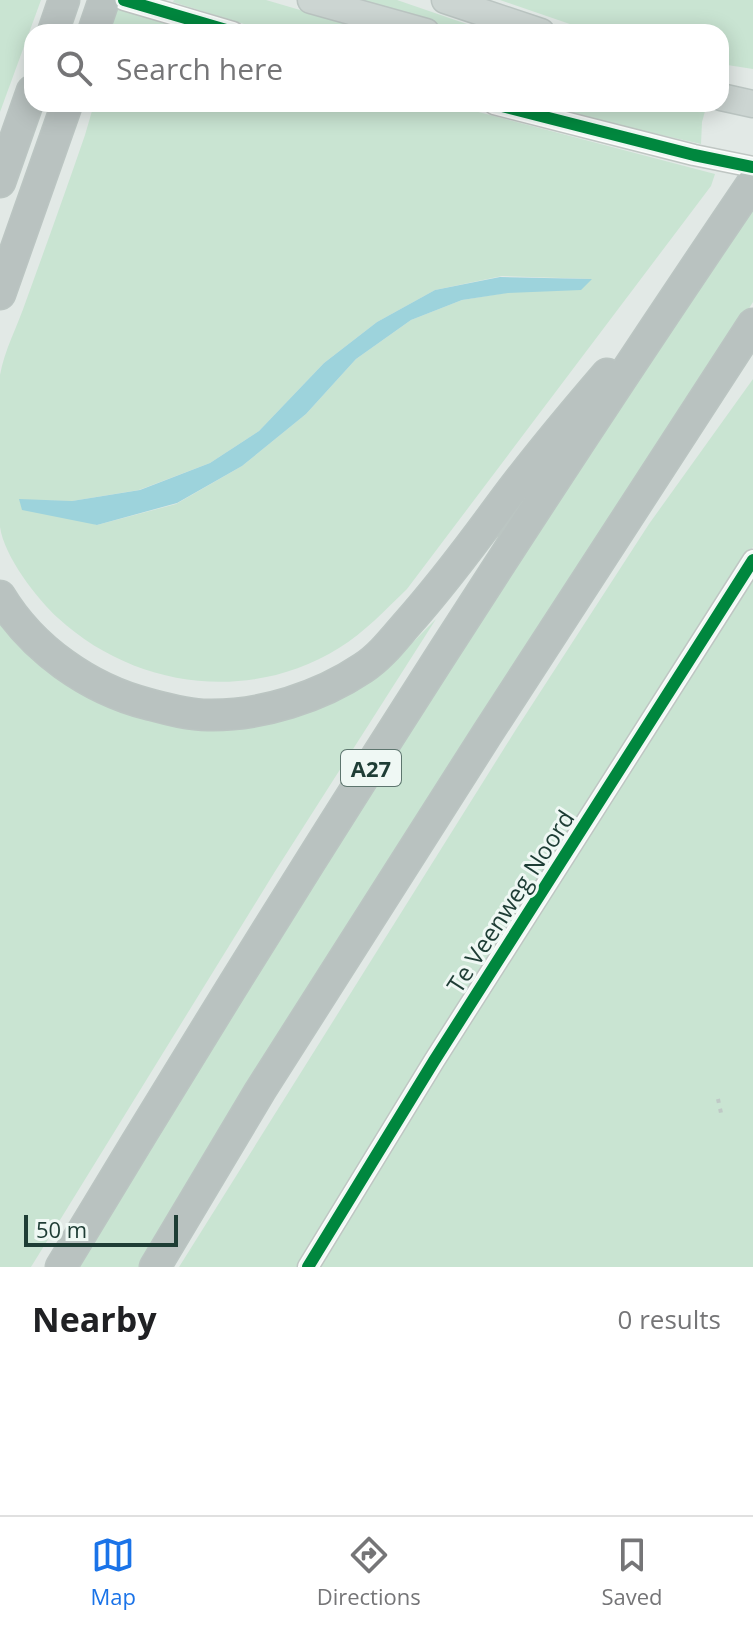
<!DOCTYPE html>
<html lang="en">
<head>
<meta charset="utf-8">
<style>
  body { margin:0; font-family:"Open Sans",sans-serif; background:#f6f6f6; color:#202124 }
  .scale { position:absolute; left:24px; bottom:20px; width:154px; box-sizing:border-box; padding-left:8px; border:4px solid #1e3d35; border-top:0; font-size:22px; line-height:28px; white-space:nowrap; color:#1e3d35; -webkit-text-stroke:6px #eff8f4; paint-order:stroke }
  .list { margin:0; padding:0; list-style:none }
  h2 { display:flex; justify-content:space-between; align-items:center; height:104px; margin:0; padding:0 32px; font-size:34px }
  h2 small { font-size:26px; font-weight:400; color:#757577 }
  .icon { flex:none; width:44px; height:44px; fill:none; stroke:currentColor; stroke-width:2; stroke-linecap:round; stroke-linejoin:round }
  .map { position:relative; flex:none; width:753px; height:1267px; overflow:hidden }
  .search { position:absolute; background:#fff; box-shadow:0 4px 20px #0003; left:24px; right:24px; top:24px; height:88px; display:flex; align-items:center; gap:20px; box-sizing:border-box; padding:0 28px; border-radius:24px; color:#757577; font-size:30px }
  .sheet { height:248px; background:#fff }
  nav { display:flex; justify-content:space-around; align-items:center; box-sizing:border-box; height:112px; border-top:2px solid #e0e0e0; background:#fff; font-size:22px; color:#757577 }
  nav a { display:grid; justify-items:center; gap:4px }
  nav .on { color:#1a73e8 }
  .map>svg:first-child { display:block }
  .green { fill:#c9e4d2; fill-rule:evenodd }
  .water { fill:#9dd3dc }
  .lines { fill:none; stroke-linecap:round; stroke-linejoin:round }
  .minor-casing { stroke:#bfc6c3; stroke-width:23 }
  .major-casing { stroke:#bbc5c2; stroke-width:29 }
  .highway-casing { stroke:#bbc5c2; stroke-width:33 }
  .path { stroke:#bfc9c6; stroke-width:4; stroke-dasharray:4 6; stroke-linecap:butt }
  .minor { stroke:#fbfcfb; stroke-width:20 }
  .major { stroke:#ccd5d2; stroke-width:26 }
  .highway { stroke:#b9c2c0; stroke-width:30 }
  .cycleway-casing { stroke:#eff8f4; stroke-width:17 }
  .cycleway { stroke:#00873e; stroke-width:12 }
  .labels { text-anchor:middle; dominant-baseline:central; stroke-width:6; stroke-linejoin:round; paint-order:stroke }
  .shield { fill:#eff8f4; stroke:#5d756e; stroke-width:2 }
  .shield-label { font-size:22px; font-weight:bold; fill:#1e3d35 }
  .street-label { font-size:24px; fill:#1e3d35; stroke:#eff8f4 }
</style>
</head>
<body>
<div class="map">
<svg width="753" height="1267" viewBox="0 0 753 1267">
  <rect width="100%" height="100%" fill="#e2e9e6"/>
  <path class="green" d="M 0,0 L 41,0 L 0,112 Z
    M 174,0 L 266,0 L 375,32 L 270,32 L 173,2 Z
    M 348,0 L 397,0 L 490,32 C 442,32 395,13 348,0 Z
    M 500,0 L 753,0 L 753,69 L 721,64 L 721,32 L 593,32 Z
    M 117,4 L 205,32 L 107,32 Z
    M 94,104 L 448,104 L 715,174 L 711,186 L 407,589 C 385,610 365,632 339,648 C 249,704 134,688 58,618 C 37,599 4,556 0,527 C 0,498 0,466 0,436 C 0,417 0,394 0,375 C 4,351 18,325 26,301 C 46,246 66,190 85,135 ZM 502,276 L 592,279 L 462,300 L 411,320 L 356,359 L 306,414 L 242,466 L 176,504 L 97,525 L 19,500 L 72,501 L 139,490 L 210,463 L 259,431 L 324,363 L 377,322 L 435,290 Z
    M 525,104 L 707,104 L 702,122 L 701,144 Z
    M 753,209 L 753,302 L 141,1267 L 77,1267 L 365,798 L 687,300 Z
    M 753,379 L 753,547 L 302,1267 L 179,1267 L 515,731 L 649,524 Z
    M 753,571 L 753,1267 L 313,1267 Z
    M 0,615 L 184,722 L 400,655 L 436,619 L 274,873 L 31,1267 L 0,1267 Z"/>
  <path class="water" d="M 500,277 L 592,279 L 581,290 L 508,293 L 462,300 L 411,320 L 356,359 L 306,414 L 242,466 L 177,503 L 97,525 L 22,510 L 19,499 L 72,501 L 140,490 L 210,463 L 259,431 L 324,363 L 377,322 L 435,290 Z"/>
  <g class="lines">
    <defs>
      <path id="minor" d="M 124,0 L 233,32
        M 494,104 L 694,155 L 753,167
        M 308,1267 L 434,1061 L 753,560"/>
      <path id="major" d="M 311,0 L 426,32
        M 445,0 L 541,32
        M 721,97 L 753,104"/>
      <path id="highway" d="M 53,32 L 64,0
        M 93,32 L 104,0
        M 0,182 L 32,91
        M 0,294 L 67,104
        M 0,596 C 32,649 89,689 148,704 C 167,709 188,715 208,715 C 261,716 320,697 363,668 C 380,657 393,640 406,625 C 440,587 470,547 500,506 C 534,460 570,417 607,374
        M 61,1267 C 282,900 513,536 753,182
        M 155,1267 L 260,1091 L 487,734 L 753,324"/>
    </defs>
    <use href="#minor" class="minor-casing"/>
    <use href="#major" class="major-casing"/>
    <use href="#highway" class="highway-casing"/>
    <path class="path" d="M 718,1099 L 721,1113"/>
    <use href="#minor" class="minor"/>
    <use href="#major" class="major"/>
    <use href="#highway" class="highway"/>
    <defs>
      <path id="cycleway" d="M 124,0 L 233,32
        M 494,104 L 694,155 L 753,167
        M 308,1267 L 434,1061 L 753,560"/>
    </defs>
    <use href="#cycleway" class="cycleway-casing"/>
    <use href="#cycleway" class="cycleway"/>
  </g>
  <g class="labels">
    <rect class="shield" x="341" y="750" width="60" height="36" rx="6"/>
    <g class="shield-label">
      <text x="371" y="768">A27</text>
    </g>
    <g class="street-label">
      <text transform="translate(510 901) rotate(-57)">Te Veenweg Noord</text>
    </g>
  </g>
</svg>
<div class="scale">50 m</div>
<div class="search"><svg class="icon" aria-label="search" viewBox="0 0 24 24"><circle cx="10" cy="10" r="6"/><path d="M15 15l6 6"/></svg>Search here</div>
</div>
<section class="sheet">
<h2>Nearby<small>0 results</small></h2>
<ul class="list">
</ul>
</section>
<nav>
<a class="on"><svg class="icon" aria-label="map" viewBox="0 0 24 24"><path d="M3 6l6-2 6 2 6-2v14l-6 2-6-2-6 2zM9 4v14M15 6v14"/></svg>Map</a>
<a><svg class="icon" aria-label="directions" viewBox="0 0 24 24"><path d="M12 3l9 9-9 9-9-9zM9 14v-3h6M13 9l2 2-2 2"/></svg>Directions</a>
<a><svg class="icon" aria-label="saved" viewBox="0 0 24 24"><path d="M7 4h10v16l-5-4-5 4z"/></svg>Saved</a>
</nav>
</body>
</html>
